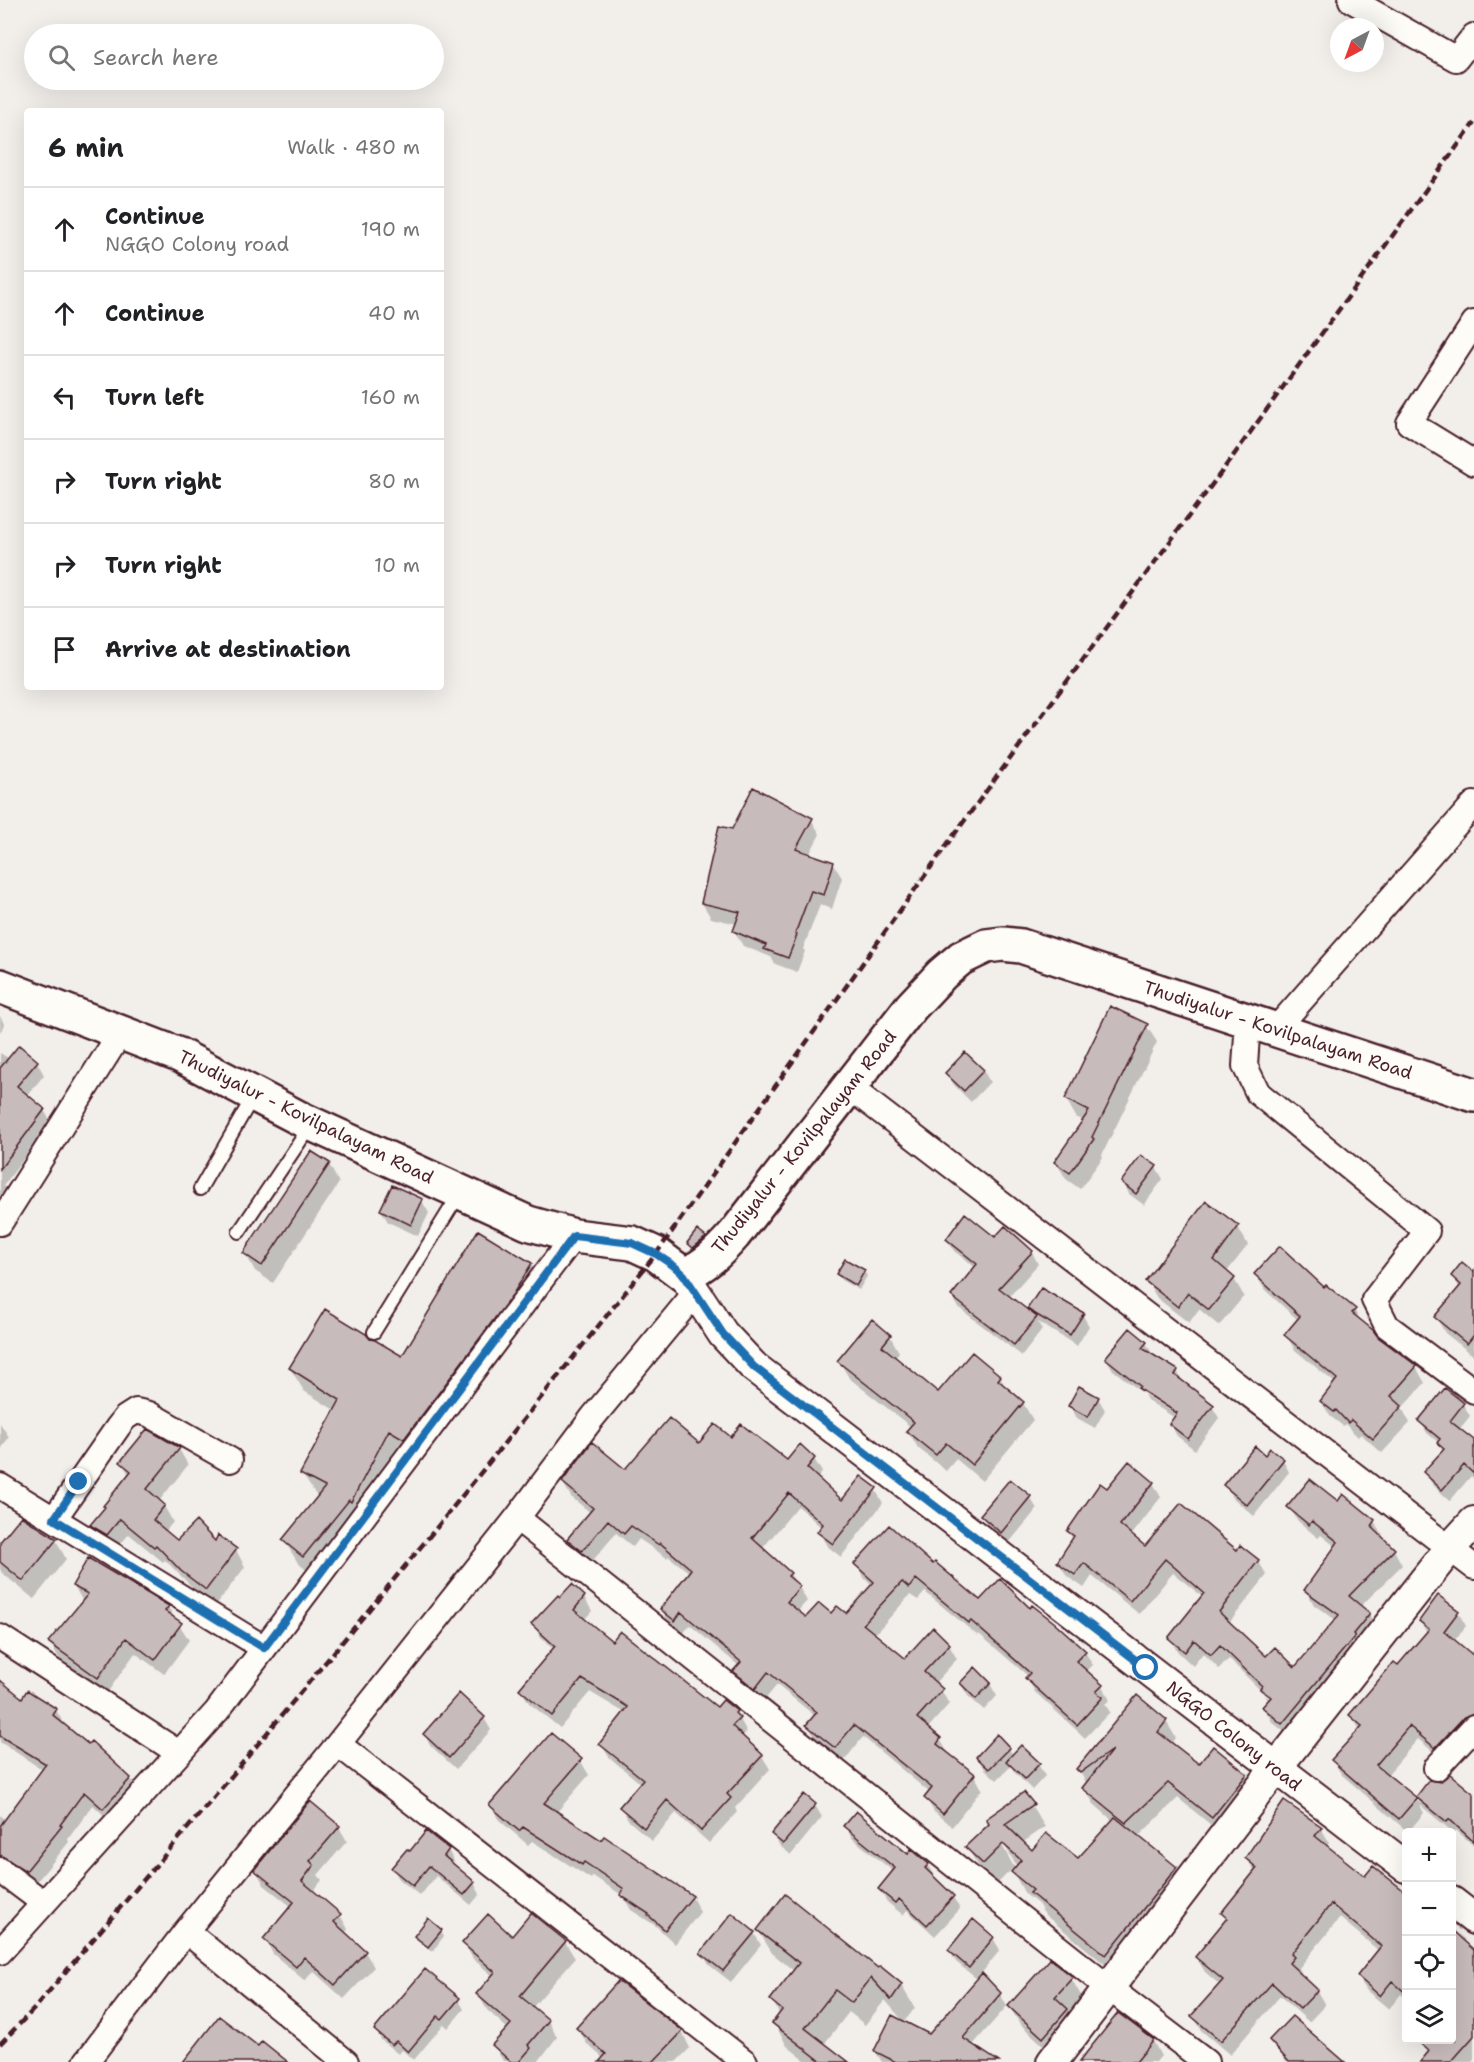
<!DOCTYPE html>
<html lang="en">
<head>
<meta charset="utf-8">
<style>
  body { margin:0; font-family:"Shantell Sans",sans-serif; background:#f6f6f6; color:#202124 }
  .controls { position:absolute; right:18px; bottom:18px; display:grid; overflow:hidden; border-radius:6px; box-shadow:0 6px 24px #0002 }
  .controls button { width:54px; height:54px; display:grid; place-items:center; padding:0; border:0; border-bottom:2px solid #e0e0e0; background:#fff; color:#202124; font:30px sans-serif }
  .compass { position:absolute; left:1330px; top:18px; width:54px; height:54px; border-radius:50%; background:#fff; box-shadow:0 6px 24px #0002; rotate:221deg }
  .stop { position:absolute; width:18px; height:18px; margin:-14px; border:4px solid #1f6fb2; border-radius:50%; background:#fff }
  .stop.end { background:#1f6fb2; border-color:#fff; box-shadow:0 2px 6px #0008 }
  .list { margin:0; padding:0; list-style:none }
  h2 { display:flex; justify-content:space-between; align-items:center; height:78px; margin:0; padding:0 24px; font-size:26px }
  h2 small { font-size:20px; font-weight:400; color:#757577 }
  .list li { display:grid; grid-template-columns:39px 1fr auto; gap:18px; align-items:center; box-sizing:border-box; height:84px; padding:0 24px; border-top:2px solid #e0e0e0 }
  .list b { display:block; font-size:22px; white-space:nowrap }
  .list p { margin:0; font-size:20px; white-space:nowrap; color:#757577 }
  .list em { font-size:20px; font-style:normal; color:#757577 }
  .icon { flex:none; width:33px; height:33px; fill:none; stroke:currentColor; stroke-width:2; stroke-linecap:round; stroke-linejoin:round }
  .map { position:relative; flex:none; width:1474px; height:2062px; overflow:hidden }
  .search { position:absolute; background:#fff; box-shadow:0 6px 24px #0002; left:24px; top:24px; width:420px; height:66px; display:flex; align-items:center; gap:15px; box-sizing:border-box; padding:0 21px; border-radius:33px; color:#757577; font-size:22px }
  .panel { position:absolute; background:#fff; box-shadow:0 6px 24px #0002; left:24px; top:108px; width:420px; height:582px; border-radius:6px }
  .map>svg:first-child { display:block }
  .shadow { fill:#0003; fill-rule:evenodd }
  .building { fill:#c8bbbb; stroke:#4a1f2b; stroke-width:1.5 }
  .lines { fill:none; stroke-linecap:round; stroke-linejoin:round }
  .service-casing { stroke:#4a1f2b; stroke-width:16 }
  .minor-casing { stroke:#4a1f2b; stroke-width:28 }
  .tertiary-casing { stroke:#4a1f2b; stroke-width:34 }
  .secondary-casing { stroke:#4a1f2b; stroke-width:38 }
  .service { stroke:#fdfcf7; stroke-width:12 }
  .minor { stroke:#fdfcf7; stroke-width:24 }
  .tertiary { stroke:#fdfcf7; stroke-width:30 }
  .secondary { stroke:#fdfcf7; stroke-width:33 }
  .rail { stroke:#4a1f2b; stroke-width:4.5; stroke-dasharray:9 4.5; stroke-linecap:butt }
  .route { stroke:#1f6fb2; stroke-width:8 }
  .labels { text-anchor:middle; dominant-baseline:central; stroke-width:5; stroke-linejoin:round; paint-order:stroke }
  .street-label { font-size:18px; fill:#4a1f2b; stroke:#fdfcf7 }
</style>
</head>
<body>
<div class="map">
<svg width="1474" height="2062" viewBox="0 0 1474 2062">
  <rect width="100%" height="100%" fill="#f2efeb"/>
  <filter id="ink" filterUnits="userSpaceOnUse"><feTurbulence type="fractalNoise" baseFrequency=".0167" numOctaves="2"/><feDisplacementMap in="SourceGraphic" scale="12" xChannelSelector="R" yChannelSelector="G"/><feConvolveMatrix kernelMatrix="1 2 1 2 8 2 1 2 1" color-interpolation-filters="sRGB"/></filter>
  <g filter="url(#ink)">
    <path class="shadow" d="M 811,819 L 820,834 L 809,855 L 833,863 L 842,878 L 832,909 L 820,905 L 803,949 L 805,951 L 797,972 L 775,964 L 771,957 L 743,946 L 734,931 L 737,924 L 711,918 L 702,903 Z
      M 0,1016 L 5,1025 L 0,1032 Z
      M 1146,1025 L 1157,1042 L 1102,1155 L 1103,1157 L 1080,1189 L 1066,1179 L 1056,1162 L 1084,1121 L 1076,1117 L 1066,1099 Z
      M 0,1053 L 10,1059 L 37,1062 L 44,1075 L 27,1096 L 44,1110 L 51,1122 L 4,1185 L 8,1192 L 0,1203 Z
      M 983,1070 L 990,1082 L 971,1102 L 954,1085 L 947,1073 Z
      M 329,1164 L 339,1183 L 273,1283 L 255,1271 L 245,1253 Z
      M 1156,1167 L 1163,1179 L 1144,1205 L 1129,1194 L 1123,1182 Z
      M 422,1201 L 429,1213 L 418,1236 L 388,1222 L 381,1210 Z
      M 1206,1203 L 1238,1227 L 1248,1245 L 1226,1273 L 1234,1279 L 1244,1296 L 1219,1326 L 1199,1309 L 1189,1323 L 1157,1298 L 1147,1281 Z
      M 698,1232 L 708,1244 L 697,1253 L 689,1243 Z
      M 947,1239 L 996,1239 L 1032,1252 L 1038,1264 L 1009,1297 L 1033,1316 L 1029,1309 L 1082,1314 L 1089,1326 L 1077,1346 L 1038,1322 L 1042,1330 L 1022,1356 L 959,1308 L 952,1296 L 976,1268 L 954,1251 Z
      M 531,1264 L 544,1287 L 317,1579 L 298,1563 L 284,1540 L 318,1498 L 302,1474 L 336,1411 L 304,1391 L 290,1368 L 369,1341 L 402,1358 Z
      M 864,1271 L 867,1276 L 859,1290 L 841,1280 L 837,1274 Z
      M 1474,1274 L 1474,1356 L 1445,1333 L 1436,1317 L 1460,1289 L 1453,1276 Z
      M 1256,1275 L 1325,1289 L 1354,1310 L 1362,1323 L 1377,1338 L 1416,1367 L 1425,1383 L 1402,1408 L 1410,1423 L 1382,1453 L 1361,1434 L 1358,1437 L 1345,1424 L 1343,1426 L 1330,1416 L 1321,1401 L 1335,1383 L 1295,1350 L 1286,1335 L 1298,1320 L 1265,1290 Z
      M 890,1336 L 899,1352 L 895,1358 L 939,1394 L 1000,1377 L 1007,1390 L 1023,1403 L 1033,1420 L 982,1481 L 956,1459 L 946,1471 L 918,1448 L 908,1431 L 911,1427 L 849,1378 L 839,1361 Z
      M 1146,1343 L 1153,1355 L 1177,1371 L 1184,1384 L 1212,1406 L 1219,1418 L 1195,1450 L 1177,1436 L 1170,1424 L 1175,1418 L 1147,1400 L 1144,1394 L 1113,1370 L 1106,1358 ZM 1141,1388 L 1184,1416 L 1183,1418 L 1141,1392 Z
      M 1098,1398 L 1105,1410 L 1095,1428 L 1077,1418 L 1070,1406 Z
      M 1463,1404 L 1470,1416 L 1459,1430 L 1474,1442 L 1474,1479 L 1471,1476 L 1450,1501 L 1432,1484 L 1425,1472 L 1443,1452 L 1439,1443 L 1427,1433 L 1420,1421 Z
      M 0,1423 L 9,1437 L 0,1451 Z
      M 148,1431 L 179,1449 L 188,1465 L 159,1501 L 164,1506 L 173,1522 L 165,1532 L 177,1542 L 215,1543 L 219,1538 L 236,1550 L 245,1567 L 216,1605 L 192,1587 L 165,1560 L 163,1562 L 129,1534 L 116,1550 L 101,1541 L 92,1525 L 130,1476 L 122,1463 Z
      M 731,1439 L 787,1462 L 814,1459 L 822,1472 L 817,1479 L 842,1502 L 875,1489 L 883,1503 L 841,1557 L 827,1546 L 819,1532 L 822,1528 L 798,1506 L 762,1549 L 790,1574 L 799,1587 L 807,1601 L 797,1612 L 806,1620 L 846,1615 L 872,1586 L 864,1578 L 856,1564 L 933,1566 L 981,1602 L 1030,1610 L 1085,1652 L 1093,1665 L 1086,1672 L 1102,1686 L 1110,1700 L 1105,1704 L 1110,1712 L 1085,1738 L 1035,1692 L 1027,1678 L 1029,1677 L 979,1634 L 978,1636 L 925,1592 L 918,1600 L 910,1595 L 874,1635 L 905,1660 L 949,1645 L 957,1659 L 934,1684 L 941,1690 L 949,1704 L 928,1728 L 940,1739 L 948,1753 L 947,1754 L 974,1775 L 982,1789 L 952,1827 L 934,1812 L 926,1798 L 930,1793 L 863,1737 L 844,1761 L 816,1739 L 808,1725 L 815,1716 L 777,1685 L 763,1702 L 743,1685 L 735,1671 L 739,1666 L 690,1625 L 683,1634 L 669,1623 L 661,1609 L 690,1573 L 668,1556 L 667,1558 L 639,1539 L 633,1547 L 616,1533 L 590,1564 L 577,1553 L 569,1539 L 591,1513 L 571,1497 L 563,1483 L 625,1471 L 700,1445 Z
      M 1265,1457 L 1283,1460 L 1289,1472 L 1254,1516 L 1232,1497 L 1225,1485 Z
      M 1153,1483 L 1161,1497 L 1131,1536 L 1145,1548 L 1237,1552 L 1258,1561 L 1267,1575 L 1229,1623 L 1266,1658 L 1295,1669 L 1336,1620 L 1314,1605 L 1306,1590 L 1336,1547 L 1321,1535 L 1318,1538 L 1298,1521 L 1289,1507 L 1338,1503 L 1374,1521 L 1383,1535 L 1381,1537 L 1394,1550 L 1402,1565 L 1360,1607 L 1369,1614 L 1377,1629 L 1291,1737 L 1272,1722 L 1264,1707 L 1269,1702 L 1265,1695 L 1276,1703 L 1277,1701 L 1264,1690 L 1264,1694 L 1229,1659 L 1219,1669 L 1203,1653 L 1193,1666 L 1178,1652 L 1169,1638 L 1203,1597 L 1173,1573 L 1139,1614 L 1092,1576 L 1084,1588 L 1067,1576 L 1058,1562 L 1073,1539 L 1068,1531 L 1107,1490 Z
      M 1030,1497 L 1037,1509 L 1008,1544 L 989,1528 L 982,1516 Z
      M 56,1540 L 66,1559 L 34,1599 L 2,1573 L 0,1569 L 0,1544 Z
      M 74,1586 L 168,1607 L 189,1640 L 164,1674 L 135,1653 L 107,1693 L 59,1658 L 50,1643 L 83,1602 Z
      M 572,1587 L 584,1597 L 592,1611 L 584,1620 L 613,1643 L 717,1709 L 736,1712 L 747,1732 L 742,1737 L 762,1756 L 770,1769 L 735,1808 L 737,1812 L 709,1843 L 676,1813 L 652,1841 L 629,1821 L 621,1807 L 641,1784 L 609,1757 L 601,1744 L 625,1713 L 590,1692 L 560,1728 L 529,1703 L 521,1690 L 554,1649 L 541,1638 L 533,1624 Z
      M 1458,1612 L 1466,1626 L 1454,1641 L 1469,1654 L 1474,1649 L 1474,1729 L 1444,1761 L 1418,1739 L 1387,1775 L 1420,1803 L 1417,1797 L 1474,1796 L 1474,1846 L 1456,1830 L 1454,1833 L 1420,1805 L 1424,1813 L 1408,1832 L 1341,1774 L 1333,1760 L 1360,1730 L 1351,1715 L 1427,1633 L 1420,1621 Z
      M 975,1670 L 990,1684 L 997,1696 L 984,1710 L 968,1696 L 961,1684 Z
      M 0,1682 L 22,1700 L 56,1710 L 64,1724 L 63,1726 L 88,1746 L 91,1743 L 130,1779 L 138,1793 L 111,1822 L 93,1805 L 68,1839 L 69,1842 L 34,1885 L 0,1861 L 0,1815 L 6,1820 L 43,1770 L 0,1742 Z
      M 1137,1697 L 1166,1721 L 1176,1738 L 1171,1744 L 1199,1766 L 1246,1775 L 1256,1791 L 1222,1834 L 1178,1798 L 1138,1837 L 1176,1868 L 1188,1890 L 1119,1976 L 1045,1915 L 1038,1904 L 1025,1894 L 1013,1872 L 1017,1867 L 1000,1837 L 998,1838 L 1014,1867 L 996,1885 L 980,1869 L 967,1847 L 1024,1794 L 1045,1827 L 1022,1843 L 1032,1852 L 1079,1860 L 1113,1821 L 1094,1804 L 1084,1788 L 1087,1784 L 1078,1769 Z
      M 484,1718 L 491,1730 L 456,1769 L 431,1746 L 424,1734 Z
      M 1009,1748 L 1013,1756 L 1038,1764 L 1045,1776 L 1032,1790 L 1015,1773 L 1011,1766 L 997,1780 L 985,1769 L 978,1757 Z
      M 580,1760 L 589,1775 L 556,1813 L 692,1897 L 700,1912 L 675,1944 L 656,1926 L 631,1910 L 623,1896 L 593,1876 L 591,1879 L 532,1841 L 528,1845 L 499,1820 L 491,1805 Z
      M 804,1796 L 815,1805 L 822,1817 L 791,1855 L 780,1846 L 773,1834 Z
      M 845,1826 L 927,1864 L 934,1876 L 933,1878 L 953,1897 L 960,1909 L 935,1936 L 907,1910 L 903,1915 L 887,1902 L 880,1890 L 894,1872 L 852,1838 Z
      M 339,1827 L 347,1841 L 318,1875 L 322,1880 L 313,1892 L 340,1915 L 348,1929 L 345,1934 L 365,1952 L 374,1967 L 344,1999 L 313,1971 L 305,1981 L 273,1954 L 265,1939 L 292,1907 L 264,1885 L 256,1870 Z
      M 1321,1828 L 1329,1842 L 1327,1846 L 1365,1878 L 1406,1899 L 1406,1999 L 1401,1994 L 1389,2009 L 1367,1991 L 1358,1977 L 1379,1951 L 1340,1918 L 1299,1968 L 1301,1972 L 1299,1975 L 1317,1991 L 1325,2005 L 1309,2022 L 1280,1996 L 1230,2055 L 1202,2031 L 1193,2016 L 1220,1985 L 1205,1972 L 1196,1957 L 1227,1921 L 1223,1913 L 1255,1872 L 1247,1858 Z
      M 448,1850 L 454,1861 L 452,1865 L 474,1883 L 480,1894 L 471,1905 L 436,1876 L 420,1896 L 399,1879 L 393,1868 Z
      M 758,1930 L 901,1985 L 915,2008 L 904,2022 L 885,2000 L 865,2025 L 849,2012 L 824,2044 L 843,2062 L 807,2062 L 787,2046 L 774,2023 L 780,2015 L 772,2000 L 794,1971 L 772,1953 Z
      M 441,1931 L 444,1936 L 432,1952 L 419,1941 L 416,1936 Z
      M 754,1933 L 761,1945 L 731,1982 L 709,1965 L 702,1953 Z
      M 1454,1934 L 1474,1952 L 1474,2060 L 1472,2062 L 1421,2062 L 1429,2053 L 1424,2045 L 1429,2040 L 1452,2040 L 1452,1936 Z
      M 512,1938 L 565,1942 L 575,1958 L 532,2008 L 548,2021 L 557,2037 L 538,2062 L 503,2061 L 494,2045 L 508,2029 L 487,2010 L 478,1994 L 493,1976 L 473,1959 L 464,1943 Z
      M 993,1938 L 1000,1950 L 981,1974 L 1000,1994 L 1007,2006 L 972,2046 L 996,2062 L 882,2062 L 875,2051 L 930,2036 L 978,1980 L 956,1962 L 949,1950 Z
      M 1071,1978 L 1082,1997 L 1068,2012 L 1078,2029 L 1054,2055 L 1020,2024 L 1009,2006 Z
      M 458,1999 L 464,2009 L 448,2028 L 444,2024 L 414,2060 L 402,2050 L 398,2054 L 381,2040 L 376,2031 Z
      M 578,2028 L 682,2032 L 690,2048 L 676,2062 L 601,2062 L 604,2059 L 587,2044 Z
      M 1271,2040 L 1344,2062 L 1286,2062 Z
      M 1153,2041 L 1161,2056 L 1156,2062 L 1081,2062 Z"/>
    <path class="building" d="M 753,787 L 813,818 L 796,849 L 834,862 L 824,895 L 811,891 L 795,934 L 797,935 L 788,958 L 764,949 L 766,945 L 733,931 L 740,912 L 701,903 L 719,826 L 732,829 Z
      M 1110,1006 L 1148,1024 L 1092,1137 L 1094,1139 L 1070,1173 L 1054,1162 L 1089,1111 L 1065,1099 Z
      M 19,1045 L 38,1061 L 17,1086 L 45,1109 L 0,1169 L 0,1068 Z
      M 965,1052 L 984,1070 L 964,1091 L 945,1073 Z
      M 311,1151 L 330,1163 L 262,1266 L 243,1253 Z
      M 1141,1155 L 1157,1166 L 1136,1194 L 1121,1182 Z
      M 392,1185 L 423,1199 L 411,1225 L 380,1210 Z
      M 1206,1201 L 1239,1226 L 1214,1260 L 1235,1278 L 1209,1310 L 1188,1293 L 1178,1307 L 1145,1281 Z
      M 965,1213 L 995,1237 L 1005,1226 L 1033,1251 L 999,1288 L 1037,1317 L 1014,1345 L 951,1296 L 977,1264 L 946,1239 Z
      M 478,1230 L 532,1263 L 513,1294 L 404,1439 L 389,1430 L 351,1502 L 349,1500 L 303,1557 L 282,1540 L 325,1487 L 300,1474 L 340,1400 L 289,1368 L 325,1309 L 366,1334 L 370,1339 L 375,1340 L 402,1356 Z
      M 697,1230 L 706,1237 L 693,1248 L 687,1243 Z
      M 1280,1246 L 1324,1287 L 1326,1285 L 1356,1309 L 1352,1313 L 1373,1330 L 1378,1337 L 1417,1366 L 1391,1396 L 1402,1406 L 1373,1439 L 1351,1420 L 1348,1423 L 1336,1410 L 1334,1412 L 1320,1401 L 1337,1379 L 1284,1335 L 1300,1316 L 1254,1274 Z
      M 845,1259 L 865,1270 L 856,1286 L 836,1274 Z
      M 1462,1262 L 1473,1271 L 1474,1270 L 1474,1335 L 1467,1344 L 1434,1317 L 1461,1285 L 1451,1276 Z
      M 1041,1288 L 1084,1313 L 1070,1335 L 1027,1309 Z
      M 872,1319 L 891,1335 L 882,1346 L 938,1392 L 972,1352 L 1001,1376 L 998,1380 L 1024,1402 L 972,1465 L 946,1443 L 936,1455 L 906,1431 L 914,1422 L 837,1361 Z
      M 1130,1328 L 1147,1342 L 1142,1348 L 1178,1370 L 1175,1375 L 1214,1405 L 1188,1439 L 1169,1424 L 1177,1413 L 1138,1388 L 1140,1386 L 1105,1358 Z
      M 1079,1386 L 1099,1397 L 1088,1417 L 1068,1406 Z
      M 1445,1388 L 1464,1403 L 1450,1421 L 1474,1440 L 1474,1474 L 1464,1465 L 1442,1490 L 1423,1472 L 1444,1449 L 1437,1443 L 1440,1439 L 1418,1421 Z
      M 669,1418 L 699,1443 L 715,1424 L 731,1437 L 741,1424 L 787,1460 L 800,1444 L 815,1458 L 807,1468 L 842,1500 L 861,1476 L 877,1488 L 833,1544 L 817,1532 L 823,1524 L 789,1493 L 752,1538 L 791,1573 L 788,1576 L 800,1586 L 787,1602 L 806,1617 L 819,1603 L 831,1613 L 837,1606 L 846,1613 L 874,1582 L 854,1564 L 889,1525 L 933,1564 L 935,1562 L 980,1600 L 1000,1579 L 1030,1608 L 1032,1605 L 1055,1623 L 1086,1651 L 1076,1661 L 1103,1685 L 1096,1692 L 1103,1697 L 1077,1725 L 1025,1678 L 1030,1673 L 971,1621 L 969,1623 L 916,1579 L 909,1588 L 902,1582 L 863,1624 L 905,1658 L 933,1627 L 950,1644 L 924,1672 L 943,1689 L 917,1718 L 941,1738 L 937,1744 L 975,1774 L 943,1814 L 924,1798 L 932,1788 L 854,1725 L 835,1748 L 806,1725 L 817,1712 L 768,1672 L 755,1689 L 733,1671 L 741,1662 L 681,1612 L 675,1621 L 660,1609 L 691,1569 L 660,1543 L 659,1545 L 631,1526 L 624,1534 L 608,1520 L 582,1551 L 567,1539 L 593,1508 L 562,1482 L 592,1442 L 625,1469 Z
      M 147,1429 L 180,1448 L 147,1489 L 165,1505 L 153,1520 L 177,1540 L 196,1521 L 215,1541 L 218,1535 L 237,1549 L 206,1590 L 181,1571 L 156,1545 L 154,1547 L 120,1519 L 107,1535 L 90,1525 L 105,1507 L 103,1506 L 131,1471 L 120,1462 Z
      M 1255,1446 L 1265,1455 L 1270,1448 L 1284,1459 L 1247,1505 L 1223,1485 Z
      M 1129,1461 L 1154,1482 L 1120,1525 L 1145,1546 L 1181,1503 L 1237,1550 L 1240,1545 L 1259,1560 L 1219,1612 L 1266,1656 L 1275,1647 L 1295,1667 L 1339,1615 L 1304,1590 L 1338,1542 L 1312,1521 L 1309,1525 L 1287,1507 L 1310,1479 L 1338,1501 L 1343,1494 L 1375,1520 L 1371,1526 L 1395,1549 L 1349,1596 L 1370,1613 L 1353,1634 L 1355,1636 L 1282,1724 L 1262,1707 L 1271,1697 L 1260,1689 L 1262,1686 L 1220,1645 L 1211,1655 L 1194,1640 L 1185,1652 L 1168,1638 L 1204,1593 L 1165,1559 L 1130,1601 L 1084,1563 L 1075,1575 L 1057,1562 L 1074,1536 L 1067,1531 L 1100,1483 L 1107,1488 Z
      M 1010,1479 L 1031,1496 L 1001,1533 L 980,1515 Z
      M 21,1516 L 57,1539 L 23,1581 L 0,1562 L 0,1542 Z
      M 88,1558 L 169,1606 L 165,1611 L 182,1623 L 155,1660 L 126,1638 L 98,1678 L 48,1642 L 88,1594 L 72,1586 Z
      M 572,1584 L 585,1596 L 574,1610 L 612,1641 L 620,1631 L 717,1707 L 723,1700 L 737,1711 L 735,1713 L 740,1718 L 732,1726 L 763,1755 L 727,1794 L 731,1798 L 701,1831 L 667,1800 L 644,1828 L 619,1807 L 643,1779 L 599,1744 L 628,1707 L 582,1679 L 552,1716 L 519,1689 L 555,1646 L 531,1624 L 558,1595 L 560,1597 Z
      M 1438,1595 L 1459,1611 L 1444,1631 L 1474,1656 L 1474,1713 L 1464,1717 L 1435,1748 L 1409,1726 L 1376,1765 L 1417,1798 L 1399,1819 L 1331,1760 L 1362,1726 L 1349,1715 L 1394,1662 L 1398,1665 L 1429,1629 L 1419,1621 Z
      M 975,1667 L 991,1683 L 976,1699 L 960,1683 Z
      M 0,1680 L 22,1698 L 27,1690 L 57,1709 L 53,1715 L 88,1744 L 91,1741 L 131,1778 L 103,1809 L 84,1792 L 60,1825 L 62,1826 L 26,1871 L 0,1855 L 0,1826 L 46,1764 L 0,1736 Z
      M 459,1693 L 485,1717 L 449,1758 L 423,1734 Z
      M 1137,1695 L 1167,1720 L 1158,1732 L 1199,1764 L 1213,1746 L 1247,1774 L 1212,1818 L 1168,1783 L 1126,1823 L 1082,1788 L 1112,1750 L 1080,1773 L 1076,1769 Z
      M 551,1733 L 582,1759 L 544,1803 L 601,1840 L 604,1836 L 693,1896 L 665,1930 L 648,1915 L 649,1914 L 620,1895 L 624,1889 L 584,1862 L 582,1865 L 523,1827 L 519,1831 L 489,1805 Z
      M 997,1734 L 1010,1748 L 989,1769 L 976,1757 Z
      M 1021,1745 L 1040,1763 L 1025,1779 L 1006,1761 Z
      M 1450,1774 L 1474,1794 L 1474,1842 L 1449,1819 L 1447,1822 L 1416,1797 L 1429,1780 L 1440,1782 Z
      M 1024,1792 L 1034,1804 L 1005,1824 L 1032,1850 L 1046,1833 L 1078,1858 L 1115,1817 L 1177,1867 L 1106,1955 L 1030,1893 L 1033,1890 L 1011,1872 L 1021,1860 L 1003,1844 L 983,1864 L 965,1847 L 989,1824 L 986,1819 Z
      M 804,1794 L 816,1804 L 783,1844 L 771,1834 Z
      M 310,1801 L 340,1826 L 310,1861 L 314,1865 L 302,1881 L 341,1914 L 334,1922 L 366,1951 L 335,1985 L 304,1957 L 296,1967 L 263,1939 L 294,1902 L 254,1870 Z
      M 1284,1801 L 1322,1827 L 1315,1836 L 1365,1876 L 1373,1866 L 1407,1893 L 1407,1994 L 1392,1981 L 1380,1996 L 1357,1976 L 1381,1946 L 1331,1904 L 1291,1954 L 1294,1957 L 1289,1963 L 1318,1990 L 1300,2009 L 1272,1983 L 1221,2041 L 1191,2016 L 1223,1980 L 1195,1957 L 1227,1918 L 1221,1913 L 1257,1868 L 1245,1858 Z
      M 856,1811 L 908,1854 L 911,1849 L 929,1864 L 925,1868 L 954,1896 L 927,1925 L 899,1899 L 895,1903 L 878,1889 L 895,1868 L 843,1826 Z
      M 426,1831 L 449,1849 L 444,1856 L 475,1882 L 464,1895 L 429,1866 L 413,1886 L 391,1868 L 407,1849 L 410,1851 Z
      M 785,1894 L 878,1968 L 880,1966 L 902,1984 L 891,2000 L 871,1978 L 852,2003 L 835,1990 L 805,2028 L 849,2062 L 822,2062 L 772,2023 L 782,2010 L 770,2000 L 799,1963 L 757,1930 Z
      M 531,1913 L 566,1941 L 520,1996 L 549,2020 L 528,2045 L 531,2048 L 519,2062 L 511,2062 L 492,2045 L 511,2024 L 476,1994 L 495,1972 L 462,1943 L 488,1914 L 512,1936 Z
      M 732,1913 L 755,1932 L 723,1971 L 700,1953 Z
      M 428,1918 L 442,1930 L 428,1947 L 414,1936 Z
      M 973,1919 L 994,1937 L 969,1968 L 948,1950 Z
      M 1452,1930 L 1474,1950 L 1474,2036 L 1451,2062 L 1420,2062 L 1429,2051 L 1416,2040 L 1455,2040 L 1452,2036 Z
      M 1050,1959 L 1073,1977 L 1055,1997 L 1068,2009 L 1043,2038 L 1008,2006 Z
      M 425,1969 L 460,1998 L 442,2019 L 438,2016 L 408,2052 L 396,2041 L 392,2045 L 374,2030 Z
      M 982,1973 L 1001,1993 L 963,2038 L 999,2062 L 896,2062 L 874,2051 L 892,2015 L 929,2034 Z
      M 618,1981 L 683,2031 L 653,2062 L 599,2062 L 606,2054 L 576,2028 Z
      M 1118,2013 L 1154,2040 L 1136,2062 L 1079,2062 Z
      M 219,2016 L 258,2046 L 262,2041 L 288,2062 L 183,2062 Z
      M 1292,2016 L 1345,2062 L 1289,2062 L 1269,2040 Z"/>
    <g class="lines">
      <defs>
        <path id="service" d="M 200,1189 L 254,1095
          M 239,1232 L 311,1125
          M 374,1332 L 460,1193"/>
        <path id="minor" d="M 1351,0 L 1456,59 L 1474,36
          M 1474,323 L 1409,423 L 1474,463
          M 1248,1020 L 1245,1066 L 1258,1093 L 1427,1231 L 1374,1300 L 1387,1326 L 1474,1391
          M 1276,1029 L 1474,804
          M 849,1087 L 1474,1567
          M 0,1223 L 121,1032
          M 696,1292 L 593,1417 L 517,1518 L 338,1744 L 745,2062
          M 0,1486 L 264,1648
          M 517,1518 L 1109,1988 L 1206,2062
          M 54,1519 L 118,1427 L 125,1418 L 136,1411 L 149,1414 L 230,1460
          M 0,1637 L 179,1753
          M 1436,1768 L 1474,1727
          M 0,1870 L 44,1903
          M 186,1931 L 338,1744
          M 0,1952 L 217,1711 L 574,1236
          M 86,2062 L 186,1931 L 346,2062"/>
        <path id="tertiary" d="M 684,1275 L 723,1334 L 754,1367 L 1406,1867
          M 1452,1902 L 1474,1919
          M 1052,2062 L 1276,1768 L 1450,1548 L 1474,1522"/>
        <path id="secondary" d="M 0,986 L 179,1055 L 299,1118 L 528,1223 L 574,1236 L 632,1243 L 656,1254 L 684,1275 C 705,1266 719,1252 734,1235 L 911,1007 L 942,974 L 961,958 L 986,946 L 1003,944 L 1021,946 L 1474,1095"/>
      </defs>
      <use href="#service" class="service-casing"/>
      <use href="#minor" class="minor-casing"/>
      <use href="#tertiary" class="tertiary-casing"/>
      <use href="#secondary" class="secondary-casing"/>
      <use href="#service" class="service"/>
      <use href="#minor" class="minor"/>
      <use href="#tertiary" class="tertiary"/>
      <use href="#secondary" class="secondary"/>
      <path class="rail" d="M 0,2044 L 34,2009 L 220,1790 L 438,1526 L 656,1254 L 948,843 L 1236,452 L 1474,123"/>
    </g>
  </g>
  <g class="lines" filter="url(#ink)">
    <path class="route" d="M 79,1482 L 54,1519 L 264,1648 L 574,1236 L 632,1243 L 656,1254 L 674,1266 L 684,1275 L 723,1334 L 754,1367 L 1146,1668"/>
  </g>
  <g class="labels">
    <g class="street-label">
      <text transform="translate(1278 1030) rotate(18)">Thudiyalur - Kovilpalayam Road</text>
      <text transform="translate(306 1117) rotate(26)">Thudiyalur - Kovilpalayam Road</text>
      <text transform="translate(804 1142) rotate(-51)">Thudiyalur - Kovilpalayam Road</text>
      <text transform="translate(1234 1736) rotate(38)">NGGO Colony road</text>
    </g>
  </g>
</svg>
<div class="controls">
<button>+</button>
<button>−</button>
<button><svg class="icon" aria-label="locate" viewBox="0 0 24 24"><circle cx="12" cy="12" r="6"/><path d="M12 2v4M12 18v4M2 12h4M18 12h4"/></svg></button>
<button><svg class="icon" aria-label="layers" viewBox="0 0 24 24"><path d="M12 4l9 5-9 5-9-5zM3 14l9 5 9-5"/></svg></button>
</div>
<svg class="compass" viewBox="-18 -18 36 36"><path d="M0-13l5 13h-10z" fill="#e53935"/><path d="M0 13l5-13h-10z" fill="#757577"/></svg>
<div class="stop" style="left:1146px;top:1668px"></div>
<div class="stop end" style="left:79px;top:1482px"></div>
<div class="search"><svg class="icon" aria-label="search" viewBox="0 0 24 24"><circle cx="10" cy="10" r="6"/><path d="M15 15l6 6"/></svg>Search here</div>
<section class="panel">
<h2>6 min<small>Walk · 480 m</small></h2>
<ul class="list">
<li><svg class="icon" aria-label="ahead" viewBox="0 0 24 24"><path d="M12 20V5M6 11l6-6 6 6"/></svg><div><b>Continue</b><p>NGGO Colony road</p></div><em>190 m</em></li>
<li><svg class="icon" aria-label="ahead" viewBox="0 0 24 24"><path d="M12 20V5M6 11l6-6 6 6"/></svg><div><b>Continue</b></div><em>40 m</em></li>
<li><svg class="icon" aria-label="left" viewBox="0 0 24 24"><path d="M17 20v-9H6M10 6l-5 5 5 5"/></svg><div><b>Turn left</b></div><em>160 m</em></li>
<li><svg class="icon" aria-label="right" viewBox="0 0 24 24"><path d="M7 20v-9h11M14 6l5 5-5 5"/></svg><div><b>Turn right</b></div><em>80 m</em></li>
<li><svg class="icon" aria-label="right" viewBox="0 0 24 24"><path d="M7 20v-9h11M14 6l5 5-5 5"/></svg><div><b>Turn right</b></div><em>10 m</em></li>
<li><svg class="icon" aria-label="arrive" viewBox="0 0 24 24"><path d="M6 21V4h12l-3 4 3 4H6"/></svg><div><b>Arrive at destination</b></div></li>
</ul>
</section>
</div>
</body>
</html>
